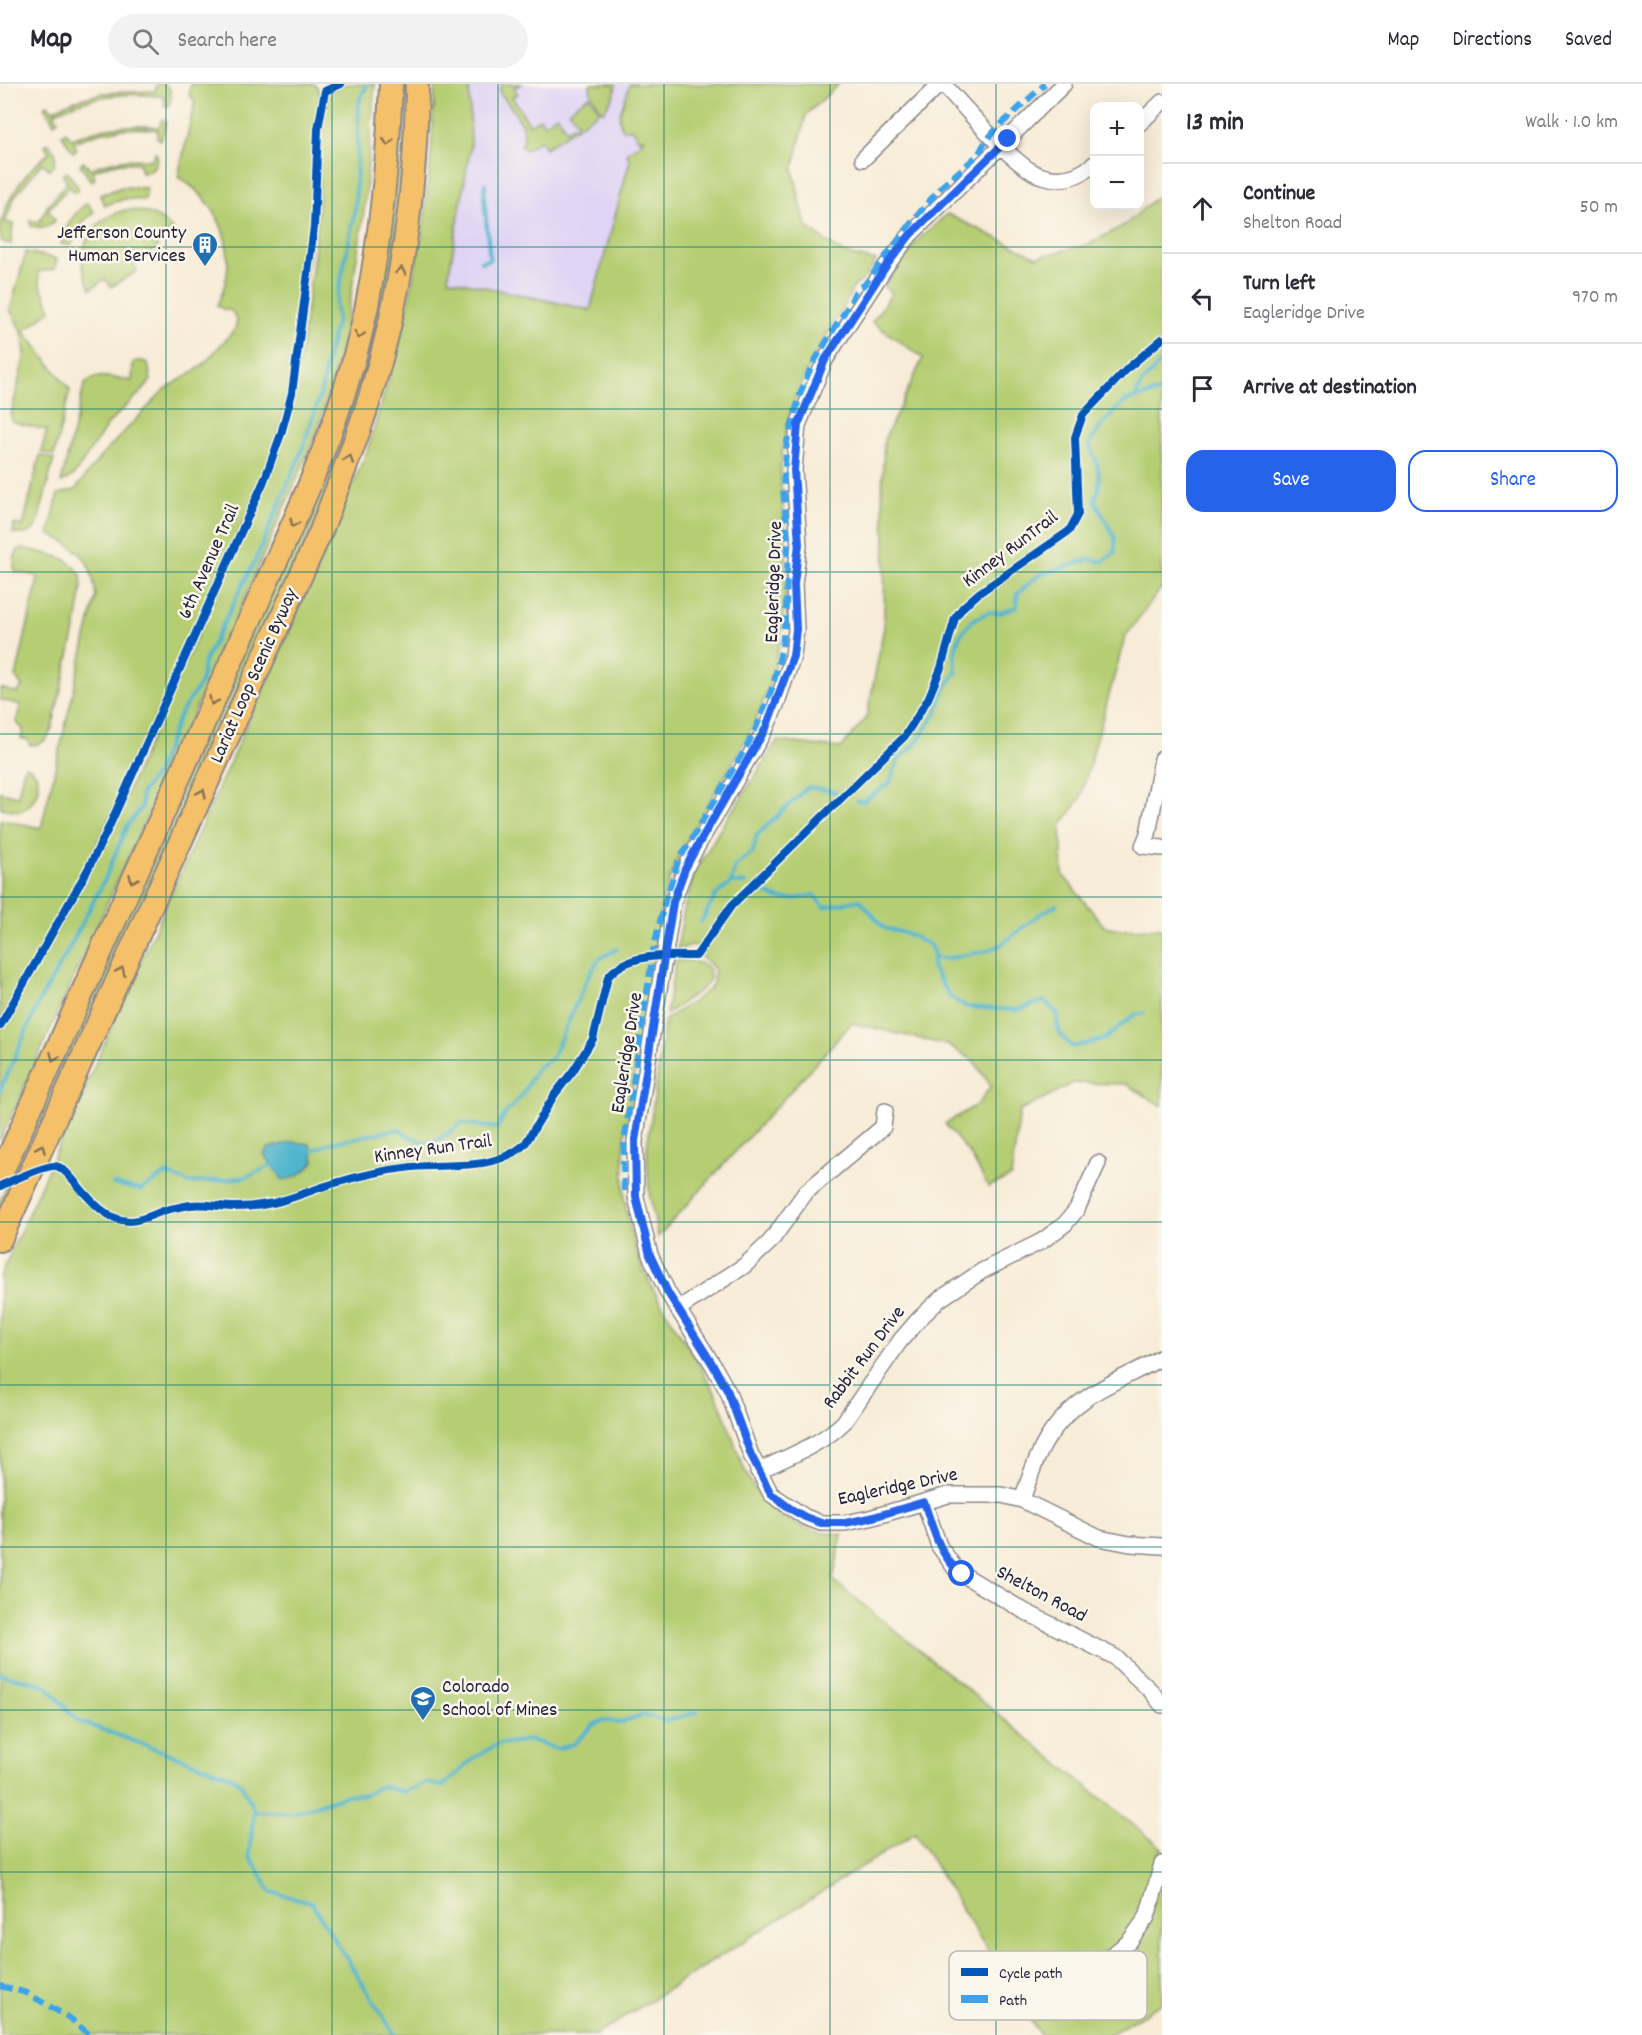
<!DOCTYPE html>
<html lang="en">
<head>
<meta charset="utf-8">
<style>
  body { margin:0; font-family:Dekko,sans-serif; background:#f2f2f3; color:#2b2b33 }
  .controls { position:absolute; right:18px; top:18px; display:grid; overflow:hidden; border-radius:12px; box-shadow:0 6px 24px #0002 }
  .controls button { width:54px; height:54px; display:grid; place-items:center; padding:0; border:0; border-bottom:2px solid #e1e1e2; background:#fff; color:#2b2b33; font:30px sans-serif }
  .stop { position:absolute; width:18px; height:18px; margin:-14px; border:4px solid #2563eb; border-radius:50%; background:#fff }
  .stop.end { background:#2563eb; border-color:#fff; box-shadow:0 2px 6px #0008 }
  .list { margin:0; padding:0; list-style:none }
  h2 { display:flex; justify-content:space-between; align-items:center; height:78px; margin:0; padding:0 24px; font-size:26px }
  h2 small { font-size:20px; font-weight:400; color:#7c7c81 }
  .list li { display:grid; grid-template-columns:39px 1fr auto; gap:18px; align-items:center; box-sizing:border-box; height:90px; padding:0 24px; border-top:2px solid #e1e1e2 }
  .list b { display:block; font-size:22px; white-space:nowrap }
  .list p { margin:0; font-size:20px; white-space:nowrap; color:#7c7c81 }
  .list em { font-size:20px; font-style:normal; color:#7c7c81 }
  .actions { display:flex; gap:12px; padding:18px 24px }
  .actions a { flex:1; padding:14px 0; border:2px solid #2563eb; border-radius:18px; text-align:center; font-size:21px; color:#2563eb }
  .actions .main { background:#2563eb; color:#fff }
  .icon { flex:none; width:33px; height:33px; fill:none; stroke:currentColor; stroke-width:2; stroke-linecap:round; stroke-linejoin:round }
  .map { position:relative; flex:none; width:1162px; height:1951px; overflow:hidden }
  header { display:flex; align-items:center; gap:36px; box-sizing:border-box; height:84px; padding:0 30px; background:#fff; border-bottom:2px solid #e1e1e2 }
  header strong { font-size:28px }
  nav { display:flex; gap:33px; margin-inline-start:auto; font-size:21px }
  .search { width:420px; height:54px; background:#f2f2f3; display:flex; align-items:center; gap:15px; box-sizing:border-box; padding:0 21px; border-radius:33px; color:#7c7c81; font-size:22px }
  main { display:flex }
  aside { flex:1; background:#fff }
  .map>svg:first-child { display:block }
  .built { fill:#e0d4f4 }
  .green { fill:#b6ce73; stroke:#6c7857; stroke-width:1.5 }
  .water { fill:#4fb5cd; stroke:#386c84; stroke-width:1.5 }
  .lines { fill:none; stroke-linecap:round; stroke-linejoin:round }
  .stream { stroke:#4fb5cd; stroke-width:4 }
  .minor-casing { stroke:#8c8789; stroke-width:18 }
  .highway-casing { stroke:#8c8789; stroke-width:26 }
  .minor { stroke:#fff; stroke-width:15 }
  .highway { stroke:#f4c16a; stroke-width:22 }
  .quiet { stroke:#3ea2ec; stroke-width:6; stroke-dasharray:12 6; stroke-linecap:butt }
  .cycleway-casing { stroke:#fbf7ec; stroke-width:11 }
  .cycleway { stroke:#0057b8; stroke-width:8 }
  .oneway { stroke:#8b7252 }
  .route { stroke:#2563eb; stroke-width:8 }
  .grid { fill:none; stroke:#0f766e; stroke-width:1.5; stroke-opacity:0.55 }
  .labels { text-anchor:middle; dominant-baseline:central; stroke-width:5; stroke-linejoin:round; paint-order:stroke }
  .poi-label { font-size:20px; fill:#22223b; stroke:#fbf7ec; text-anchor:end }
  .street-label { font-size:20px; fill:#22223b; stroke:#fbf7ec }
  .key { fill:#fbf7ec; stroke:#bab7b7; stroke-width:1.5 }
  .key-label { font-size:16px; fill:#22223b }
</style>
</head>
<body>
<header>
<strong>Map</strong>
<div class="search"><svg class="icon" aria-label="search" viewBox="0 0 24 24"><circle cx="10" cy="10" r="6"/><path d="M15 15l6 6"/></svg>Search here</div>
<nav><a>Map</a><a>Directions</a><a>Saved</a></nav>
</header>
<main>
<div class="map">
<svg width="1162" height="1951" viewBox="0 0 1162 1951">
  <rect width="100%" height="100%" fill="#fbf7ec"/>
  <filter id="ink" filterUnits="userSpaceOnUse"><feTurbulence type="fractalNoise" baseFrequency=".0167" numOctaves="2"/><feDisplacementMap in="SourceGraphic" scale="12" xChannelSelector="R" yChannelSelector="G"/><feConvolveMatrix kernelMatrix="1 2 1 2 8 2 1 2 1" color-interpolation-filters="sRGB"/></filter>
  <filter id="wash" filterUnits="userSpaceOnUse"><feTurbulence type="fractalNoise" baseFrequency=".008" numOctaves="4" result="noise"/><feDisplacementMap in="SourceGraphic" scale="24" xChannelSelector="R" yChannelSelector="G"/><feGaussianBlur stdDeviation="1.35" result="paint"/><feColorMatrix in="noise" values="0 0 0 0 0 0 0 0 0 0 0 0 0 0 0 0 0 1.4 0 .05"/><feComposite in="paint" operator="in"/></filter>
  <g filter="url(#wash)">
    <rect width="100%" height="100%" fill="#f7ecd7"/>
    <path class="built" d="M 469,0 L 744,0 L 630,76 L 591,226 L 448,195 L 471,60 Z"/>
    <path class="green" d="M 157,0 L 165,0 C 172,6 173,16 167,23 L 164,21 L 165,13 C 126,8 90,11 54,29 L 58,36 L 54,39 L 44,23 L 48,20 L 52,26 L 73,17 L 103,9 L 155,7 Z
      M 191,0 L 314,0 L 318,4 L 320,13 L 315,46 L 311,148 L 299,241 L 286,319 L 272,370 L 256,410 L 102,751 L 77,800 L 0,937 L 0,740 L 1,736 L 41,744 L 96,512 C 91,475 83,466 49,450 L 58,410 L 75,406 L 101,372 L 164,306 L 202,282 L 235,245 L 237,237 L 232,227 L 223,225 L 217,221 C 241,174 224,120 178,93 L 195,17 L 189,11 Z
      M 346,0 L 375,0 L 364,128 L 344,255 L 316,351 L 220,570 L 0,1057 L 0,947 L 87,793 L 106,755 L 266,399 L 284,349 L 296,300 L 314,172 L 318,123 L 321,46 L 325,17 L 330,8 Z
      M 398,0 L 406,0 L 406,26 L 392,202 L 332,401 L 0,1145 L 0,1117 L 338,344 Z
      M 435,0 L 469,0 L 471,60 L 448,195 L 590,226 L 630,76 L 626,69 L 640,60 L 645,53 L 639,56 L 631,44 L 623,46 C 613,28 627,20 629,0 L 839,0 L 806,31 L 793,86 L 806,142 L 843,169 L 876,177 L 864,195 L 855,202 C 849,210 847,218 842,226 C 812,274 789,313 782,371 C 779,397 783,422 785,448 C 788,495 785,546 772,592 C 753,662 704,716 675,781 C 669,795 665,809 661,824 L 625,1052 C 621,1097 625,1145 644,1187 C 664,1231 696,1269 717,1313 C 733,1347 739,1388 764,1417 C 784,1439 812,1449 842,1450 L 833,1496 L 1162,1764 L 1162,1919 L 1109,1951 L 1040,1951 L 915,1749 L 596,1951 L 0,1951 L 0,1193 L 322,472 L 367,367 L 399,261 L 423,145 L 431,70 Z
      M 502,0 L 521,0 L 514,4 L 518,10 L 512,13 L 530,41 L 540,34 L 544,40 L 557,31 L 566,46 L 575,41 L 577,43 L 545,64 L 540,56 L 525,66 L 521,62 C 533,45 508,21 499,7 Z
      M 590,0 L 616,0 L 614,12 L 603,28 L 591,10 Z
      M 589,12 L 600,27 L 579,41 L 569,26 Z
      M 162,35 L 166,37 C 165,43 164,53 159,56 L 157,53 L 158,46 C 128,42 101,46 74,58 L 77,66 L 73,68 L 62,51 L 66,48 L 72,55 C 103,42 125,40 159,43 Z
      M 49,59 L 56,71 L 54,82 L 49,85 L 42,79 L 15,112 L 5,138 L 13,140 L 11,160 L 0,157 L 0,137 L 2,137 C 7,112 29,84 49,69 L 45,61 Z
      M 155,68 L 157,71 C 157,81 152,88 141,89 L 139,79 C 122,78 107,80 92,88 L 95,93 L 93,97 L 90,96 L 80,80 L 84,78 L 90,85 C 110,76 130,74 151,76 Z
      M 67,88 L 78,103 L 78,107 L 74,108 L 70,102 L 48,126 L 55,136 C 49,145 41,144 31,142 L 30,136 L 39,138 L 48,121 L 67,99 L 63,91 Z
      M 122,103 L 147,104 L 145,116 L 125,115 L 105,121 L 100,111 Z
      M 1162,108 L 1162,503 L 1125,553 L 1080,716 L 1061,741 L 1063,791 L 1104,842 L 1120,845 L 1162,844 L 1162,1022 L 1126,1000 L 1073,999 L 1020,1027 L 1011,1093 L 988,1103 L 971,1072 L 945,1040 L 978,1020 L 991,1002 L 973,976 L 947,961 L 852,939 L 658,1153 L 649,1108 L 647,1064 L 665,936 L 695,916 L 710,904 L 713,899 L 714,887 L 712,882 L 701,873 L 700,863 L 691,861 L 677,866 L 684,826 L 695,788 L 728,732 L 735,724 L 777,657 L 841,664 L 867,633 L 884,543 L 885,454 L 882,409 L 884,356 L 923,274 L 872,238 L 892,209 L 884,203 L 917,157 L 947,130 L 1037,173 L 1090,160 L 1126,140 Z
      M 87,119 L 94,128 L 83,138 L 71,161 L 61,160 C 64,144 74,128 87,119 Z
      M 125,126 C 145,126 160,131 173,146 L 154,155 L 158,163 L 133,180 L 137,187 L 111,203 L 105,195 L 91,205 C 71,169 88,137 125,126 Z
      M 26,168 L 57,175 L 55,185 L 38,188 L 40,200 L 51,226 L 24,247 L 70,306 L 54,371 L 41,368 L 47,346 L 12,338 L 11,331 L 25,269 L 22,248 L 10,226 Z
      M 136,277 L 142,277 L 148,279 L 151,296 L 147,302 L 108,340 L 74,391 L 61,399 L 84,302 C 93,286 117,295 132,297 L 133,279 Z
      M 40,371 L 54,375 L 38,438 C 33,451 25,451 13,449 L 14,440 L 23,442 Z
      M 23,464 L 56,472 L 66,476 L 74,482 L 81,491 L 82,502 L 76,542 L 52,644 C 48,655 43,661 30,661 L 28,656 L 21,654 L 23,645 L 16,638 L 20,623 L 19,620 L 0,616 L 0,604 L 17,609 L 22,603 L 16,593 L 38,495 L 36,492 L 14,487 L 14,475 L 18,466 Z
      M 26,682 C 47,690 38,721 20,727 L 1,724 L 0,708 L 18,712 L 24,683 Z
      M 676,876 C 688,876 699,876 709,885 L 710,895 L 703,904 L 666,930 Z"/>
    <path class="water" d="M 292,1058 L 310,1060 L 314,1077 C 307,1087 295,1095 283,1096 L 264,1070 L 269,1064 Z"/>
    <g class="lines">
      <path class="stream" d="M 481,178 L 490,175 L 484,115 L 485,100
        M 1135,314 L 1141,300 L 1162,277
        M 857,717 L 864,717 L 890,699 L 898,676 L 915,661 L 937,628 L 944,605 L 956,589 L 955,567 L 959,553 L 971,537 L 989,528 L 1000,529 L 1017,523 L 1017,510 L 1039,491 L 1090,475 L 1102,478 L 1115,468 L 1115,454 L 1095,417 C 1103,393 1099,382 1089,360 L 1101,342 L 1125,317 L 1162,307
        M 731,799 L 746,799
        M 764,807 C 780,820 795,815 814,811 L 824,823 L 860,816 L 884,844 L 908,850 L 930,861 L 936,874 L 945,875 L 986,867 L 1001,861 L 1036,833 L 1056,821
        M 701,838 L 716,811 L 731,799 L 735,782 L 753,768 L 757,751 L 808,703 L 836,708
        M 934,869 L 932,883 L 950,913 L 967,923 L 1017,926 L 1044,917 L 1058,930 C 1054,945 1062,955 1073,963 L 1105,955 L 1134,931 L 1144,929
        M 0,1007 L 39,918 L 64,874 L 105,795 L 127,742 L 142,723 L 141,710 L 157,688 L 180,630 L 201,599 L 204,578 L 256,475 L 301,369 L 321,308 L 328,269 L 337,236 L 336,221 L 355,126 L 359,17 L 367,1
        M 307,1069 L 331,1059 L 398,1045 C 428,1065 435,1061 461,1039 L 497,1044 L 505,1030 L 522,1011 L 537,984 L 552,974 L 588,893 L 599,875 L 617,865
        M 113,1100 L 141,1106 L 166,1090 L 190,1099 L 224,1096 L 246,1093 L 275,1080
        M 0,1590 L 45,1601 L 78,1637 L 231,1692 L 242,1701 L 254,1727 L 293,1729 L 351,1710 L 365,1711 L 381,1702 L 404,1708 L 425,1699 L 443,1702 L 474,1674 L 498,1660 L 531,1656 L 557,1665 L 574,1660 L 593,1641 L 604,1636 L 619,1639 L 642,1631 L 666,1637 L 697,1628
        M 254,1727 L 249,1771 L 271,1808 L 311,1818 L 395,1951"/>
    </g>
  </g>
  <g filter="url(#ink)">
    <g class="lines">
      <defs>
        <path id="minor" d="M 943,0 C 963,21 1017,86 1042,92 C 1061,98 1079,93 1094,80
          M 1064,0 L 910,151 L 886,182 L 825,276 L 798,341 L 794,386 L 799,461 L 794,500 L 796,545 L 793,572 L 776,621 L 766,644 L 695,766 L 685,785 L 673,818 L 635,1057 L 636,1113 L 650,1171 L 668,1209 L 713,1281 L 728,1308 L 751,1371 L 771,1410 L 805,1433 L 821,1439 L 845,1439 L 870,1434 L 948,1411 L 1002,1411 L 1022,1416 L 1099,1454 L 1130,1460 L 1162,1462
          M 1140,39 L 1162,18
          M 863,75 L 940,0
          M 1162,675 L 1148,750 L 1143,762 L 1162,764
          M 678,1225 L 744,1182 L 770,1158 L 806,1108 L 883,1043 L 885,1027
          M 758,1387 C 787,1373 821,1361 844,1338 L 900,1257 L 919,1235 L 940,1215 L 982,1187 L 1042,1157 L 1065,1140 L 1077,1125 L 1098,1079
          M 1022,1416 C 1037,1371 1047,1341 1088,1313 C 1111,1297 1138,1288 1162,1273
          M 924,1418 L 939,1462 L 957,1487 L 1024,1527 L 1115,1573 L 1151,1607 L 1162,1621
          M 1096,1883 L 1129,1858 L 1147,1833 L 1162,1780"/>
        <path id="highway" d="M 0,1092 L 296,433 C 325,366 351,298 366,226 C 381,152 388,76 391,0
          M 0,1156 L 321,447 C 338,401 357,356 371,310 C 402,209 416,105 417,0"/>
      </defs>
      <use href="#minor" class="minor-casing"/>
      <use href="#highway" class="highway-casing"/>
      <use href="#minor" class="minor"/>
      <use href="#highway" class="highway"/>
      <path class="quiet" d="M 624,1107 L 623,1078 L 625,1052 L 654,862 L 665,817 L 678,778 L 747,662 L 757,642 L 773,602 L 782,563 L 786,524 L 788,457 L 783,404 L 787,358 L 801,308 L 811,283 L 850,219 L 855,208 L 865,200 L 915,134 L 942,102 L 978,71 L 985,58 L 997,44 L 1045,0
        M 0,1902 L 27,1909 L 71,1935 L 90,1951"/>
      <defs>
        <path id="cycleway" d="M 0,942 L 87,787 L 108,745 L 264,397 L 281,350 L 292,309 L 314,143 L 318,45 L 325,7 L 341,0
          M 0,1102 C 11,1097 45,1081 55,1082 C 71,1082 93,1136 129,1137 C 141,1137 152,1131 163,1127 C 172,1124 181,1123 190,1121 C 205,1119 220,1123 235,1123 C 246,1123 257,1122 267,1120 C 289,1117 310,1106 332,1100 C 358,1092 385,1086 412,1083 C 449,1079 494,1088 525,1060 L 555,1010 L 573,987 L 593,955 L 608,893 C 627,868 668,872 696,872 L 732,821 L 905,652 L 928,615 L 941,584 L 955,534 L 963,523 L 979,509 L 1069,447 L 1078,430 L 1075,353 L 1083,331 L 1128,284 L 1162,255"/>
      </defs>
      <use href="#cycleway" class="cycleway-casing"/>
      <use href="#cycleway" class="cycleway"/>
    </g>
    <defs><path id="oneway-chevron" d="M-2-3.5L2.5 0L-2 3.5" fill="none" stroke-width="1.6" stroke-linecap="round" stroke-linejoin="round" transform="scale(1.5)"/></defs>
    <g class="oneway">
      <use href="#oneway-chevron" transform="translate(388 58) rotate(95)"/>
      <use href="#oneway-chevron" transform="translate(401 187) rotate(-80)"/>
      <use href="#oneway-chevron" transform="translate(359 251) rotate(104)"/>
      <use href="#oneway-chevron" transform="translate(349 375) rotate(-69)"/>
      <use href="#oneway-chevron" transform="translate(294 439) rotate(114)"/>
      <use href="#oneway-chevron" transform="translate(213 617) rotate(115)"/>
      <use href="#oneway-chevron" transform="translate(202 709) rotate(-66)"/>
      <use href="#oneway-chevron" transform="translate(133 795) rotate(114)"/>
      <use href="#oneway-chevron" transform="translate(121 887) rotate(-66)"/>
      <use href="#oneway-chevron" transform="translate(54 973) rotate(114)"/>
      <use href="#oneway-chevron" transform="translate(41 1064) rotate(-66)"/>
    </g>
  </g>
  <g class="lines" filter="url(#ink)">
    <path class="route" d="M 962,1490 C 939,1473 933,1444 924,1418 L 870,1434 L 845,1439 L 821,1439 L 805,1433 L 791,1425 L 771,1410 L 751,1371 L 728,1308 L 713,1281 L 668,1209 L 650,1171 L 636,1113 L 635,1057 L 673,818 L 685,785 L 695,766 L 766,644 L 793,572 L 796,545 L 794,500 L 799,460 L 794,386 L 798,341 L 825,276 L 886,182 L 910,151 L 1008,55"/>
  </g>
  <path class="grid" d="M 166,0 L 166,1951M 332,0 L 332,1951M 498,0 L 498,1951M 664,0 L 664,1951M 830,0 L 830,1951M 996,0 L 996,1951M 0,163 L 1162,163M 0,325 L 1162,325M 0,488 L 1162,488M 0,650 L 1162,650M 0,813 L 1162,813M 0,976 L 1162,976M 0,1138 L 1162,1138M 0,1301 L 1162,1301M 0,1463 L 1162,1463M 0,1626 L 1162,1626M 0,1788 L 1162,1788"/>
  <defs>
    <symbol id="building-pin" viewBox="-11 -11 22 30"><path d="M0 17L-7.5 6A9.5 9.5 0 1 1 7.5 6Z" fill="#1f6fb2" stroke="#fbf7ec"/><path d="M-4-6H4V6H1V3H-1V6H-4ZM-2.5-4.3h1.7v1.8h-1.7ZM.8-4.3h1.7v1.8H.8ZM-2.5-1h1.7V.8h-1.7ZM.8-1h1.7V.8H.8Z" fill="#fff"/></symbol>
    <symbol id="university-pin" viewBox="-11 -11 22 30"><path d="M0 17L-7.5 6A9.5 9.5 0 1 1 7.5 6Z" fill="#1f6fb2" stroke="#fbf7ec"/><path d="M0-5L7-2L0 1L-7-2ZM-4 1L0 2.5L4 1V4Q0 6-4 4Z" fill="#fff"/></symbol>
  </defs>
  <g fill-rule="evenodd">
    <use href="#building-pin" x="190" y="146" width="30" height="40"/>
    <use href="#university-pin" x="408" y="1600" width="30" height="40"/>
  </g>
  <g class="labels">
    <g class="poi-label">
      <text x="186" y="150">Jefferson County<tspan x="186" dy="23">Human Services</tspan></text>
      <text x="442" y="1604" text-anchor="start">Colorado<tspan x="442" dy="23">School of Mines</tspan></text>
    </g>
    <g class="street-label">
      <text transform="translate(1011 466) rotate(-37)">Kinney RunTrail</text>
      <text transform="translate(210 478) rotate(-66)">6th Avenue Trail</text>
      <text transform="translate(775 498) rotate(-88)">Eagleridge Drive</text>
      <text transform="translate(255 592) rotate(-66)">Lariat Loop Scenic Byway</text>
      <text transform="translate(628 969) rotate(-81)">Eagleridge Drive</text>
      <text transform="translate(433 1066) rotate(-8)">Kinney Run Trail</text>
      <text transform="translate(865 1274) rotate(-53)">Rabbit Run Drive</text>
      <text transform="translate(898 1404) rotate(-12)">Eagleridge Drive</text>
      <text transform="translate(1041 1511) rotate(28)">Shelton Road</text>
    </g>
  </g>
  <rect x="949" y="1867" width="198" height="69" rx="9" class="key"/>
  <rect x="961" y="1884" width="27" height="8" fill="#0057b8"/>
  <rect x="961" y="1911" width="27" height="8" fill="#3ea2ec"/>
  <g class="key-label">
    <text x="999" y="1894">Cycle path</text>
    <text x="999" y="1921">Path</text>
  </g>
</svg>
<div class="controls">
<button>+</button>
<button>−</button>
</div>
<div class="stop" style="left:962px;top:1490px"></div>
<div class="stop end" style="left:1008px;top:55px"></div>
</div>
<aside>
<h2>13 min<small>Walk · 1.0 km</small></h2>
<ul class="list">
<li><svg class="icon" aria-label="ahead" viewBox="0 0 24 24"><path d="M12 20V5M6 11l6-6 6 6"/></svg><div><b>Continue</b><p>Shelton Road</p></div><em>50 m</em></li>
<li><svg class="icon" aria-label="left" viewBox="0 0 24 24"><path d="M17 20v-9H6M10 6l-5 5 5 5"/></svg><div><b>Turn left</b><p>Eagleridge Drive</p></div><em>970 m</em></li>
<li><svg class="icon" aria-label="arrive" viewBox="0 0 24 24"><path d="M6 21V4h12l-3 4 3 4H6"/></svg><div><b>Arrive at destination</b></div></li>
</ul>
<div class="actions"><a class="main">Save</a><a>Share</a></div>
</aside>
</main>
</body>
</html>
